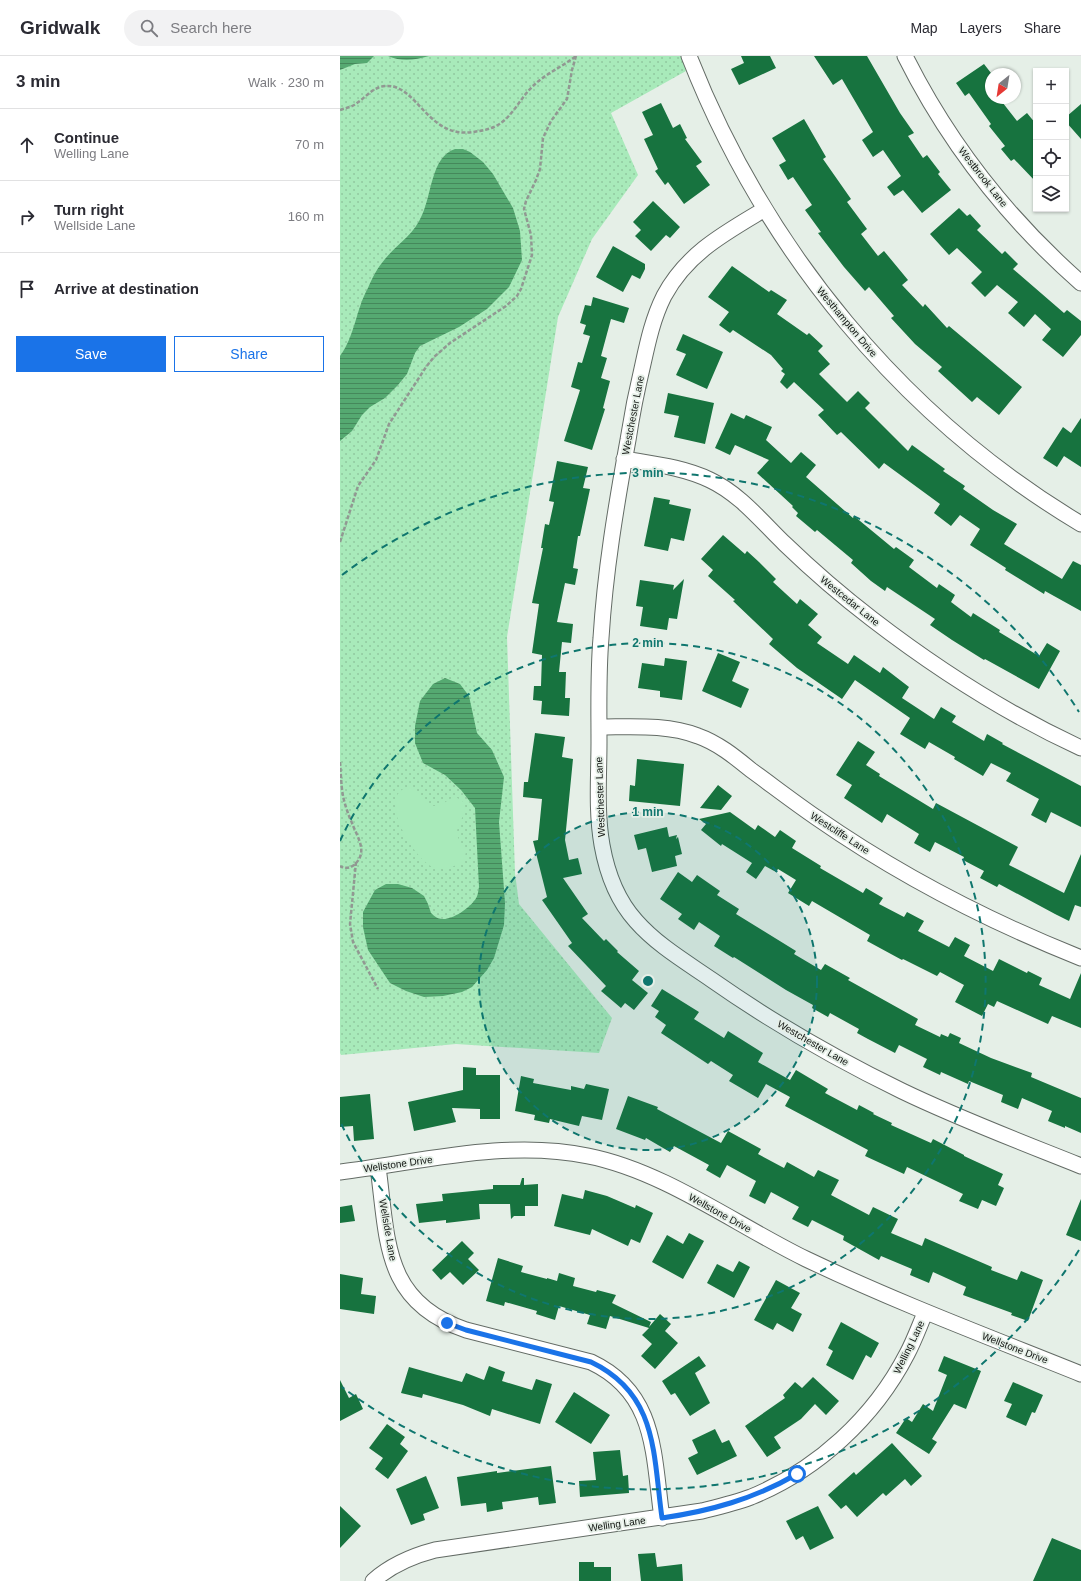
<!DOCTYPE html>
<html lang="en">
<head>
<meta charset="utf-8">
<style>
  body { margin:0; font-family:Helvetica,sans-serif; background:#f2f2f3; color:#2b2b33 }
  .controls { position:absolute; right:12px; top:12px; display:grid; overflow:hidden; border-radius:0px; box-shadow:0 1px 3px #0004 }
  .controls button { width:36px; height:36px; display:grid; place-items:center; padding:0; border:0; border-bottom:1px solid #e1e1e2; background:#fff; color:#2b2b33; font:20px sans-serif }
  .compass { position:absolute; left:645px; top:12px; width:36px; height:36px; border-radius:50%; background:#fff; box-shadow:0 1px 3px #0004; rotate:210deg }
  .stop { position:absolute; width:12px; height:12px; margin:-9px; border:3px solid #1a73e8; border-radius:50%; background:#fff }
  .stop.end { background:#1a73e8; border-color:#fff; box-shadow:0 1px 4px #0008 }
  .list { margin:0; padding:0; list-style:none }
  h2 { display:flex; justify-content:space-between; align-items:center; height:52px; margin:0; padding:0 16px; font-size:17px }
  h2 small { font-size:13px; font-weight:400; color:#7c7c81 }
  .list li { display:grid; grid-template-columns:26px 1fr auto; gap:12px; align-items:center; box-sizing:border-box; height:72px; padding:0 16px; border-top:1px solid #e1e1e2 }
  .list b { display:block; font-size:15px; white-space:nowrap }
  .list p { margin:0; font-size:13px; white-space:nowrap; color:#7c7c81 }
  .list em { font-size:13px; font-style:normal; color:#7c7c81 }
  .actions { display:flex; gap:8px; padding:12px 16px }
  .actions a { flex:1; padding:9px 0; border:1px solid #1a73e8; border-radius:0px; text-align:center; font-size:14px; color:#1a73e8 }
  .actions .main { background:#1a73e8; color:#fff }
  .icon { flex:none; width:22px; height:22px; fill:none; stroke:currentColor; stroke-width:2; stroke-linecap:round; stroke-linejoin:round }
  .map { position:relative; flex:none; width:741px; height:1525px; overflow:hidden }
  header { display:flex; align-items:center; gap:24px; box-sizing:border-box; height:56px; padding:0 20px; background:#fff; border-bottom:1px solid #e1e1e2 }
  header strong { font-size:19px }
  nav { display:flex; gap:22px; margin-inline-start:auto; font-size:14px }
  .search { width:280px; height:36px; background:#f2f2f3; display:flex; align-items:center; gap:10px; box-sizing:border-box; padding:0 14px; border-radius:22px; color:#7c7c81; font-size:15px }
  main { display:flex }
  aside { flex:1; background:#fff }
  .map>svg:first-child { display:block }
  .grass { fill:url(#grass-dots) }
  .park { fill:#a8eaba }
  .water { fill:url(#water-rules) }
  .building { fill:#17733f }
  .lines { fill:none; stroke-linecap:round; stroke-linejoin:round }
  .minor-casing { stroke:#636b65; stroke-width:17 }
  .path { stroke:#919892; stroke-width:2.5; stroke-dasharray:4 2; stroke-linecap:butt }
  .minor { stroke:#fff; stroke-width:15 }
  .route { stroke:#1a73e8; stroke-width:5 }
  .ring { fill:none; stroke:#0f766e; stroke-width:2; stroke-dasharray:7 5 }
  .labels { text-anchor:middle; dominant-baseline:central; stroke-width:3.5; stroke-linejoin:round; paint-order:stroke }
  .street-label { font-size:10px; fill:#111411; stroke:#e5efe7 }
  .centre { fill:#0f766e; stroke:#e5efe7; stroke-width:2 }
  .ring-label { font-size:12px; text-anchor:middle; font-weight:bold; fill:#0f766e; stroke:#e5efe7; stroke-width:3.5; stroke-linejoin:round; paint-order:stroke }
</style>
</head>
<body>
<header>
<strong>Gridwalk</strong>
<div class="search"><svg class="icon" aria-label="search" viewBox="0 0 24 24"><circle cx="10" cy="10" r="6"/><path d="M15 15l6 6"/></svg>Search here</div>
<nav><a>Map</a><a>Layers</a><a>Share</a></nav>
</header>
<main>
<aside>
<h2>3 min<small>Walk · 230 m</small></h2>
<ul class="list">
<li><svg class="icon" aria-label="ahead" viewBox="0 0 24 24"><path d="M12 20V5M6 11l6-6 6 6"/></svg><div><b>Continue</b><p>Welling Lane</p></div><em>70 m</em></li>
<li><svg class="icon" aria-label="right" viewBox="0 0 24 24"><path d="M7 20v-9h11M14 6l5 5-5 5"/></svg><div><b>Turn right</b><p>Wellside Lane</p></div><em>160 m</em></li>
<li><svg class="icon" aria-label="arrive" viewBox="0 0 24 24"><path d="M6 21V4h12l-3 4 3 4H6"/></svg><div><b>Arrive at destination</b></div></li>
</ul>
<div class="actions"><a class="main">Save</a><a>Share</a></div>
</aside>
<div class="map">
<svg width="741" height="1525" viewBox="0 0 741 1525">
  <defs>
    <pattern id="grass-dots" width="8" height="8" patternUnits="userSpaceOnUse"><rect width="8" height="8" fill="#a8eaba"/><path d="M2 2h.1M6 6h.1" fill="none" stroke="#90c89f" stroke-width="1.8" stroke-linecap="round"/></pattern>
    <pattern id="water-rules" width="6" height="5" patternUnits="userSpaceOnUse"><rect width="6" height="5" fill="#55a971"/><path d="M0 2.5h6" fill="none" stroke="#45885b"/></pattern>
  </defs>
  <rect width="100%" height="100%" fill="#e5efe7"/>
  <path class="grass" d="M 0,0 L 341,0 L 346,15 L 271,57 L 298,119 L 252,183 L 218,261 L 167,581 L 175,817 L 179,848 L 272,962 L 259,997 L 116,988 L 1,999 L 0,997 Z"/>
  <path class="park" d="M 69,731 C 82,735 84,755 100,749 C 105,747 109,743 114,741 C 136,747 119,763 117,775 C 116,782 123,789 126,795 C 125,803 122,808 114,810 C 109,811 100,813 95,812 C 75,806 34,738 69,731 Z"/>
  <path class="water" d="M 0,0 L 34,0 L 27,7 L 15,8 L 0,14 Z
    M 48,0 L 89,0 C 75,4 62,6 48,0 Z
    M 115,93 L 123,93 L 130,96 L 143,106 L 153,118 L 173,152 L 180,175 L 182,204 L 169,231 L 147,253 L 119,271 L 80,290 L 75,297 L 67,318 L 58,329 L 45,342 L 30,351 L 22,359 L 12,375 L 0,385 L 0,300 C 15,280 16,253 28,232 C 32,222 38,211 45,203 C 58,187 74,179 82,159 C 92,138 91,101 115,93 Z
    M 105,622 L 120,628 L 129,640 L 137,677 L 152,694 L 164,721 L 159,766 L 165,847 L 164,869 L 154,902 L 147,914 L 132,931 L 122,936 L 103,940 L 84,941 L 66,935 L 50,927 L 28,894 L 23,871 L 23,856 L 35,834 L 46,828 L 58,828 L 72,832 L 84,840 L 88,848 L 91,857 C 94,860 98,863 102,863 C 112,864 128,853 134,845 C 138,841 138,836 139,831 L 135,752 L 121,734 L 105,719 L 83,707 L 75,687 L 75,670 L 80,645 L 93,628 Z"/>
  <path class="building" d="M 401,0 L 430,0 L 436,12 L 399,29 L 391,13 L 404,7 Z
    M 474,0 L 527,0 L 560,57 L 574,77 L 568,80 L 583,102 L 587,99 L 600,116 L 598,118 L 611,134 L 582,157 L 563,134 L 554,140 L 547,131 L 561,120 L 543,94 L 533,101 L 522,84 L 533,76 L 502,23 L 493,29 Z
    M 644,8 L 651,17 L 651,42 L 659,42 L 677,65 L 687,57 L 696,68 L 696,126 L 674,103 L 671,105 L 661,93 L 665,90 L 649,70 L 651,68 L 629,37 L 625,40 L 616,27 Z
    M 321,47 L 333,72 L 340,68 L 347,82 L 345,83 L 362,106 L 356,110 L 370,129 L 344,148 L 328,126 L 325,129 L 315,115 L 318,113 L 304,83 L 313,79 L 302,56 Z
    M 741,48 L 741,83 L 726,66 L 726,61 Z
    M 464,63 L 486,101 L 483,103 L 511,143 L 507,146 L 527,173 L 521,178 L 538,200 L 544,195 L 568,224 L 562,229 L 583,251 L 585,248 L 607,272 L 609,270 L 682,331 L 659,359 L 637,341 L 632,346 L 598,315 L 602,311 L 575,288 L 551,262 L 554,260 L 529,231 L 525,235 L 504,211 L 478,177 L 481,176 L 465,154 L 472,149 L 453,121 L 448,124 L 439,109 L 446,105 L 432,82 Z
    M 313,145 L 340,171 L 330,182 L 326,179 L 311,195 L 295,180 L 301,174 L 293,166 Z
    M 619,152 L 627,160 L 630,158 L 641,170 L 637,174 L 662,198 L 665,195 L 678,208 L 673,213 L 724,257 L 727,254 L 741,265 L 741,279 L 723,301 L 702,284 L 711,273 L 695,258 L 684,271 L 668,257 L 678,246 L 657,229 L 645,241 L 631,227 L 642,216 L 617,192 L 609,199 L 590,178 Z
    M 273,190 L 305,208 L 305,213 L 300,223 L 292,219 L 283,236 L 256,221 Z
    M 392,210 L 429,236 L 431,234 L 447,244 L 437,258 L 467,279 L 469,277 L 483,290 L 478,295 L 490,308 L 479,318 L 507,346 L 518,335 L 530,347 L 525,352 L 568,395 L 572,389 L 605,413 L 603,415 L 625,430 L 623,433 L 653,454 L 677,468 L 664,488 L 722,523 L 733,505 L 741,509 L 741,555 L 705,535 L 704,538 L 665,514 L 666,512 L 630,489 L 640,473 L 620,459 L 611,470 L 594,457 L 600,448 L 544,407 L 539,413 L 501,376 L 497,379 L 478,359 L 484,354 L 454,326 L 447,333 L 440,326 L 445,318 L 441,315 L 443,313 L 431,299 L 393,274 L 390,277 L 379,269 L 389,256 L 368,241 Z
    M 253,241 L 289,252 L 284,267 L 271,263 L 261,300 L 267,302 L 261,322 L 270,325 L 263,352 L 265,353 L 252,394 L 224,385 L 240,334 L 231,331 L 238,306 L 242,307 L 250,280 L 243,278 L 246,269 L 240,267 L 245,249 L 251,250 Z
    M 343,278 L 383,296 L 367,333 L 336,319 L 346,298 L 336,294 Z
    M 328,337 L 374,347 L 365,388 L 334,381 L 339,360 L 324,357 Z
    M 391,357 L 404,363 L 406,359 L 432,371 L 426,384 L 451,407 L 461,396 L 476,409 L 466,421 L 513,462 L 514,460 L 554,493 L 556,491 L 574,504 L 569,511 L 597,532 L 599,528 L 615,539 L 611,546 L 631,561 L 633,557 L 660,574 L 659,576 L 699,600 L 707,587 L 720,595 L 699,633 L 645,603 L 644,604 L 612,584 L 590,569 L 595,563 L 547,531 L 545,535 L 531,525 L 511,507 L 513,504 L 477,474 L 475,476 L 456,460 L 458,457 L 452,451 L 453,450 L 417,417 L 429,404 L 395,389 L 390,399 L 375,392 Z
    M 741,362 L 741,411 L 724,400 L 717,411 L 703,402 L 723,371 L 731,377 Z
    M 217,405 L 248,411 L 243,432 L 250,433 L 240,480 L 238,480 L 233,512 L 238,513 L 235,529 L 225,527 L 217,566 L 233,568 L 231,587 L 222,586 L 219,616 L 226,616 L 225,642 L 230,642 L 229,660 L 201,658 L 202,645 L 193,644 L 194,630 L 201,630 L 202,599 L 192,597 L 199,548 L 192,547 L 203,492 L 201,492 L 205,468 L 209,469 L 214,446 L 209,445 Z
    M 314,441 L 330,444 L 329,448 L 351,453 L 344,485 L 331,482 L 328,495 L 304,490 Z
    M 383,479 L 405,498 L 407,495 L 419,506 L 436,523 L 433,526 L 457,548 L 460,543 L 478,558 L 468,569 L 482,581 L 477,587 L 508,608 L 514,599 L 540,617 L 543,611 L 569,631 L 562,642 L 594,663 L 601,651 L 616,660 L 612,666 L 644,685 L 647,678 L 663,687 L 662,688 L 741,730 L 741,771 L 711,756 L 706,767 L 691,759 L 699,743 L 666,725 L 671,717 L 651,707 L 643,720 L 614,703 L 615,701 L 589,686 L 585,693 L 560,678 L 570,662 L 515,624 L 502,643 L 457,612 L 429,588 L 433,583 L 393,545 L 395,544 L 368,520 L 373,514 L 361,503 Z
    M 344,523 L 337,563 L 329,562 L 327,574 L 300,570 L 303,551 L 296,550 L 300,524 L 334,529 L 333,534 Z
    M 378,597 L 400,606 L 392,625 L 409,633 L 401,652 L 362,635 Z
    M 325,602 L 347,605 L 342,644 L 320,641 L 320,635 L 298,632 L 302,607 L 324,610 Z
    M 195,677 L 225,681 L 222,701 L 233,703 L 225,784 L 229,804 L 238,802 L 242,818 L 223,822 L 248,858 L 242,862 L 264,885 L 266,883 L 278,895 L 277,896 L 299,915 L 292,924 L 308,937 L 294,954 L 285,947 L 281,952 L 261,935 L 266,930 L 228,890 L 232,887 L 202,844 L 207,841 L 193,785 L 198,784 L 202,743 L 183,741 L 184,726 L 188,726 Z
    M 518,685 L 535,696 L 526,709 L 540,718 L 539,720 L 593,753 L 596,747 L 678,791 L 669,809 L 724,837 L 741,798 L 741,851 L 735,849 L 729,865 L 715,858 L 659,828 L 657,831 L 640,822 L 644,815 L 623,804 L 624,801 L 595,786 L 590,796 L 574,787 L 579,778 L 547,758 L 542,767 L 504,742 L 512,729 L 496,719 Z
    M 297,703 L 344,708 L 340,750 L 289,745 L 290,729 L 295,730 Z
    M 378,729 L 392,740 L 381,754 L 360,752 Z
    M 390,756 L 415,774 L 418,769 L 435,781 L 440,774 L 456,785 L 452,792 L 481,810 L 480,812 L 523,837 L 526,832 L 543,842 L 539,848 L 564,861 L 567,856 L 584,865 L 578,875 L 609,891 L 615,881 L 630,889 L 624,900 L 653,915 L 659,903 L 687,917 L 688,915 L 702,922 L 699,929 L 730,943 L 741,917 L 741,972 L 712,960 L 708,968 L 657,945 L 654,951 L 648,948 L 642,960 L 615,946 L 624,929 L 600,916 L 597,920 L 563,903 L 562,904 L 527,885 L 530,879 L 472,845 L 469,850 L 448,837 L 456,824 L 438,813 L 436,816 L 425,810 L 416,823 L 406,816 L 412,807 L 382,788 L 381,790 L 361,774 L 366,768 L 359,763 Z
    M 327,771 L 329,781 L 337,779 L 336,783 L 338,781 L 342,798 L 335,800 L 337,810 L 312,816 L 306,792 L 298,794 L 294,779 Z
    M 338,816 L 352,826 L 357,819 L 380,835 L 377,839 L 399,853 L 396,858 L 456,895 L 454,898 L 481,914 L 485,908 L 510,922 L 508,924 L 578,963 L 575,969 L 600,981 L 601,978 L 608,981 L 610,977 L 621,982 L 619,987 L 651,1002 L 692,1017 L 691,1021 L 741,1042 L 741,1077 L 725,1070 L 725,1072 L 708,1065 L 712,1055 L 682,1042 L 678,1053 L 661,1046 L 663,1039 L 629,1025 L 628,1028 L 601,1016 L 600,1019 L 583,1011 L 587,1003 L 559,989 L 555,997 L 528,983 L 517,977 L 519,973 L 490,957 L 488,961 L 472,952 L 473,949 L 446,934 L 394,901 L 393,902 L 374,890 L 380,880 L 359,866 L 354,874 L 338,863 L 342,858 L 320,843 Z
    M 322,933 L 359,956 L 354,963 L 384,982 L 388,975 L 423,997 L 418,1006 L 450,1024 L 456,1014 L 488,1033 L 485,1037 L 517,1054 L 519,1049 L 534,1057 L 533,1058 L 552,1067 L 551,1069 L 591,1087 L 593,1083 L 624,1099 L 624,1100 L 663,1118 L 658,1129 L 664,1132 L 656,1150 L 642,1144 L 638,1153 L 619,1145 L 623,1138 L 567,1111 L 564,1118 L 525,1100 L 528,1094 L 445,1050 L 450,1041 L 426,1028 L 418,1042 L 389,1025 L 393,1019 L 371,1005 L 368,1008 L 321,977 L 326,969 L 315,961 L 319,955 L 311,950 Z
    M 123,1011 L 136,1012 L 136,1019 L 160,1019 L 160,1063 L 140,1063 L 140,1053 L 112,1052 L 116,1066 L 74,1075 L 68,1046 L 123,1034 Z
    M 181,1020 L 194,1023 L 193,1027 L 231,1034 L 231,1030 L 244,1033 L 246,1028 L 269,1033 L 262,1064 L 242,1060 L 239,1070 L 210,1063 L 209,1067 L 194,1064 L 195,1059 L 175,1055 Z
    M 30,1038 L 34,1083 L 14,1085 L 13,1070 L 0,1071 L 0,1041 Z
    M 288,1040 L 318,1051 L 317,1053 L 381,1087 L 388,1075 L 421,1093 L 418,1098 L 444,1112 L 447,1106 L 474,1121 L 478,1114 L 499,1124 L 491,1139 L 529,1159 L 533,1151 L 558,1163 L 551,1177 L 582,1190 L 585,1182 L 652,1211 L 651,1214 L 677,1224 L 681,1215 L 703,1224 L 688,1265 L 671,1259 L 672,1257 L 623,1239 L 626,1231 L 593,1216 L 589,1227 L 570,1219 L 572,1213 L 541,1200 L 539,1204 L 503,1184 L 504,1180 L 472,1164 L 468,1171 L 452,1163 L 459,1151 L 431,1136 L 425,1148 L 409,1140 L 416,1125 L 387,1109 L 380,1122 L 366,1114 L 369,1109 L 334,1090 L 330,1096 L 306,1082 L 305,1084 L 276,1073 Z
    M 182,1122 L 184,1122 L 184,1129 L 198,1128 L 198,1150 L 185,1150 L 185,1160 L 174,1160 L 171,1163 L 170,1148 L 139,1148 L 140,1163 L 106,1167 L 106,1164 L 79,1167 L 76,1148 L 103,1145 L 102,1138 L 153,1133 L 153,1129 L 180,1129 Z
    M 245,1134 L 267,1140 L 295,1152 L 296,1149 L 313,1157 L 300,1187 L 291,1183 L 288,1190 L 252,1173 L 250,1179 L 214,1170 L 222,1138 L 243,1143 Z
    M 741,1143 L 741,1185 L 726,1179 Z
    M 12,1149 L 15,1165 L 0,1167 L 0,1151 Z
    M 349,1177 L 364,1185 L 343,1223 L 312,1206 L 327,1179 L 343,1188 Z
    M 122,1185 L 134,1197 L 128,1203 L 139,1214 L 123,1229 L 110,1216 L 101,1224 L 92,1214 Z
    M 158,1202 L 183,1210 L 181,1216 L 207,1223 L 207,1222 L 217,1225 L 219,1217 L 235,1222 L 233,1230 L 256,1236 L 257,1234 L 276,1239 L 272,1247 L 311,1266 L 309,1271 L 320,1258 L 331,1268 L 325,1275 L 338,1287 L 315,1313 L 301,1300 L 312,1288 L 302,1279 L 309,1272 L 270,1260 L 266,1273 L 247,1268 L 250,1259 L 219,1250 L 215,1264 L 196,1258 L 197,1255 L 165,1246 L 164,1250 L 146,1245 Z
    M 399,1205 L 410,1211 L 394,1242 L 367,1227 L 377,1208 L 393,1216 Z
    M 0,1218 L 23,1222 L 21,1238 L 36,1240 L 34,1258 L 0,1253 Z
    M 436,1224 L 460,1237 L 451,1252 L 462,1258 L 453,1276 L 437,1267 L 433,1274 L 414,1264 Z
    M 501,1266 L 539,1287 L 531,1302 L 526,1299 L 513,1324 L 486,1309 L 493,1295 L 488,1292 Z
    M 359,1300 L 366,1310 L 355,1317 L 370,1347 L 350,1360 L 335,1337 L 331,1339 L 322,1325 Z
    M 604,1300 L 641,1315 L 626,1353 L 614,1348 L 592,1383 L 597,1386 L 589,1398 L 556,1377 L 566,1362 L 572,1366 L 583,1348 L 593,1355 L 607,1319 L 598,1315 Z
    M 149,1310 L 165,1316 L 162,1325 L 192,1334 L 196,1323 L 212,1328 L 200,1368 L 152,1353 L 150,1360 L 123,1349 L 83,1338 L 82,1342 L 61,1337 L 69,1311 L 122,1326 L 126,1317 L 144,1324 Z
    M 473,1321 L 499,1345 L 486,1359 L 475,1348 L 461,1363 L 434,1381 L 441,1392 L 427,1401 L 405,1370 L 445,1342 L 443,1339 L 455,1326 L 462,1332 Z
    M 0,1324 L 9,1342 L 16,1338 L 23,1353 L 0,1365 Z
    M 673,1326 L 703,1339 L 695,1357 L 692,1356 L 686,1370 L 666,1361 L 672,1348 L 664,1345 Z
    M 234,1336 L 270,1359 L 251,1388 L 215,1366 Z
    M 47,1368 L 65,1381 L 60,1388 L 68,1395 L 48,1423 L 35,1413 L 43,1402 L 29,1392 Z
    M 375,1373 L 382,1387 L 389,1384 L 397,1400 L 357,1419 L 348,1402 L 358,1397 L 352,1384 Z
    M 552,1387 L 582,1420 L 571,1430 L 565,1423 L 546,1440 L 543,1437 L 517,1461 L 506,1449 L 501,1453 L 488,1439 L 514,1416 L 516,1419 Z
    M 280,1394 L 283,1420 L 288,1419 L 289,1437 L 240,1441 L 239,1425 L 256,1424 L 253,1396 Z
    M 211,1410 L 216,1447 L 199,1449 L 198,1441 L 162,1446 L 163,1453 L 147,1456 L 146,1447 L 121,1450 L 117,1421 L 157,1415 L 157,1417 Z
    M 86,1420 L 99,1452 L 83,1458 L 85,1464 L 71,1469 L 56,1433 Z
    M 0,1450 L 21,1470 L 0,1492 Z
    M 478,1450 L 494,1482 L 470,1494 L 463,1480 L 456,1484 L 446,1465 Z
    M 712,1482 L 741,1494 L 741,1525 L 693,1525 Z
    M 315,1497 L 317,1511 L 342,1508 L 343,1525 L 301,1525 L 298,1498 Z
    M 239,1506 L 254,1506 L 254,1511 L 271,1511 L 271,1525 L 239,1525 Z"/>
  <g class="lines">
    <defs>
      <path id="minor" d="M 349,0 C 425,194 562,361 741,468
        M 565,0 C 608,86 668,163 741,227
        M 425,153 C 385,177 347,197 324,240 C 313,262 308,285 303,308 C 297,333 292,358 288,384 C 276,450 265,516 261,582 C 258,617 259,651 259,686 C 259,720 256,755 262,789 C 267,817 277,844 296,865 C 317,889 346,906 372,924 C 432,966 496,1003 562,1035 C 620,1063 681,1086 741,1110
        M 284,403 C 313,408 343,411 370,424 C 400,438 422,466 445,488 C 473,515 502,540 532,563 C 597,613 667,658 741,692
        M 259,671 C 292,671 327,668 358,680 C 378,687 395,701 411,714 C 433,730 455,747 477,762 C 559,819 648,865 741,902
        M 38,1111 C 48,1185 43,1246 126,1274 L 251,1306 C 317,1337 313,1399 322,1462
        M 0,1116 C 81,1106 167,1083 248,1100 C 324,1115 396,1169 466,1203 C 556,1246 649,1281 741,1318
        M 33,1525 C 51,1509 72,1500 95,1494 L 362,1455 C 378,1451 395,1447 411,1441 C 477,1414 534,1362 567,1298 C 574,1285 579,1271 585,1257"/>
    </defs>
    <use href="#minor" class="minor-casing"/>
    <path class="path" d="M 0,54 C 6,52 12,51 17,47 C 26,41 33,31 45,30 C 77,27 87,83 133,76 C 140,75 147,74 154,71 C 172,63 179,43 193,30 C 205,18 222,11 236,0
      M 0,486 L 18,430 L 36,404 L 49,368 L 86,311 L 94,301 L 110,287 L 166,250 L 177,240 L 181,233 L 192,199 L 191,179 L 184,153 L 186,145 L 196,124 L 200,113 L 203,82 L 211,65 L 227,43 L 232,14 L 236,0
      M 0,706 C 1,717 1,729 3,740 C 5,749 8,758 12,767 C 17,781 29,796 14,809 C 10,812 5,813 0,810
      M 16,806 L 10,868 L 13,886 L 38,933"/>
    <use href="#minor" class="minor"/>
  </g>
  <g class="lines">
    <path class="route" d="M 107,1267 L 126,1274 L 251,1306 C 318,1338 313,1398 322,1462 C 370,1455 414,1443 457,1418"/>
  </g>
  <circle cx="308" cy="925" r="169" fill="#0f766e" fill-opacity=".12"/>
  <g class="ring">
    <circle cx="308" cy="925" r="169"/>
    <path d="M0 785A338 338 0 1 1 0 1065"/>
    <path d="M739 1194A508 508 0 0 1 2 1331M2 519A508 508 0 0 1 739 656"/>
  </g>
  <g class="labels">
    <g class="street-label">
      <text transform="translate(643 121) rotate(52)">Westbrook Lane</text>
      <text transform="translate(507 266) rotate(50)">Westhampton Drive</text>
      <text transform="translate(293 359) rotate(-79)">Westchester Lane</text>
      <text transform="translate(510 545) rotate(39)">Westcedar Lane</text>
      <text transform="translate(260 741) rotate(-92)">Westchester Lane</text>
      <text transform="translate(500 777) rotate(33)">Westcliffe Lane</text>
      <text transform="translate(473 987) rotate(30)">Westchester Lane</text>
      <text transform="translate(58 1108) rotate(-8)">Wellstone Drive</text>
      <text transform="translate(380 1157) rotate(29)">Wellstone Drive</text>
      <text transform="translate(48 1174) rotate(80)">Wellside Lane</text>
      <text transform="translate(569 1291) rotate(-64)">Welling Lane</text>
      <text transform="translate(675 1292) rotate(21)">Wellstone Drive</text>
      <text transform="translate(277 1468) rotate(-8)">Welling Lane</text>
    </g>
  </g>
  <circle cx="308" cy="925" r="6" class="centre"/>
  <g class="ring-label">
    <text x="308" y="421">3 min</text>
    <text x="308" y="591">2 min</text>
    <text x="308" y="760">1 min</text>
  </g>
</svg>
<div class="controls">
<button>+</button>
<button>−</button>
<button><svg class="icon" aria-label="locate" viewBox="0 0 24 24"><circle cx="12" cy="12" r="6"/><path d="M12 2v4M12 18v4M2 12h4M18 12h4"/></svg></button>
<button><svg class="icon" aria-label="layers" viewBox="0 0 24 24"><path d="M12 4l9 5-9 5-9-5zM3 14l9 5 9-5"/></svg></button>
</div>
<svg class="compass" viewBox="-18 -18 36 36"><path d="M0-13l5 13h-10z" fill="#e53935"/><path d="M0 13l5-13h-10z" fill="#7c7c81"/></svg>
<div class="stop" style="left:457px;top:1418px"></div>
<div class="stop end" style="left:107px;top:1267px"></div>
</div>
</main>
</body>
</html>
